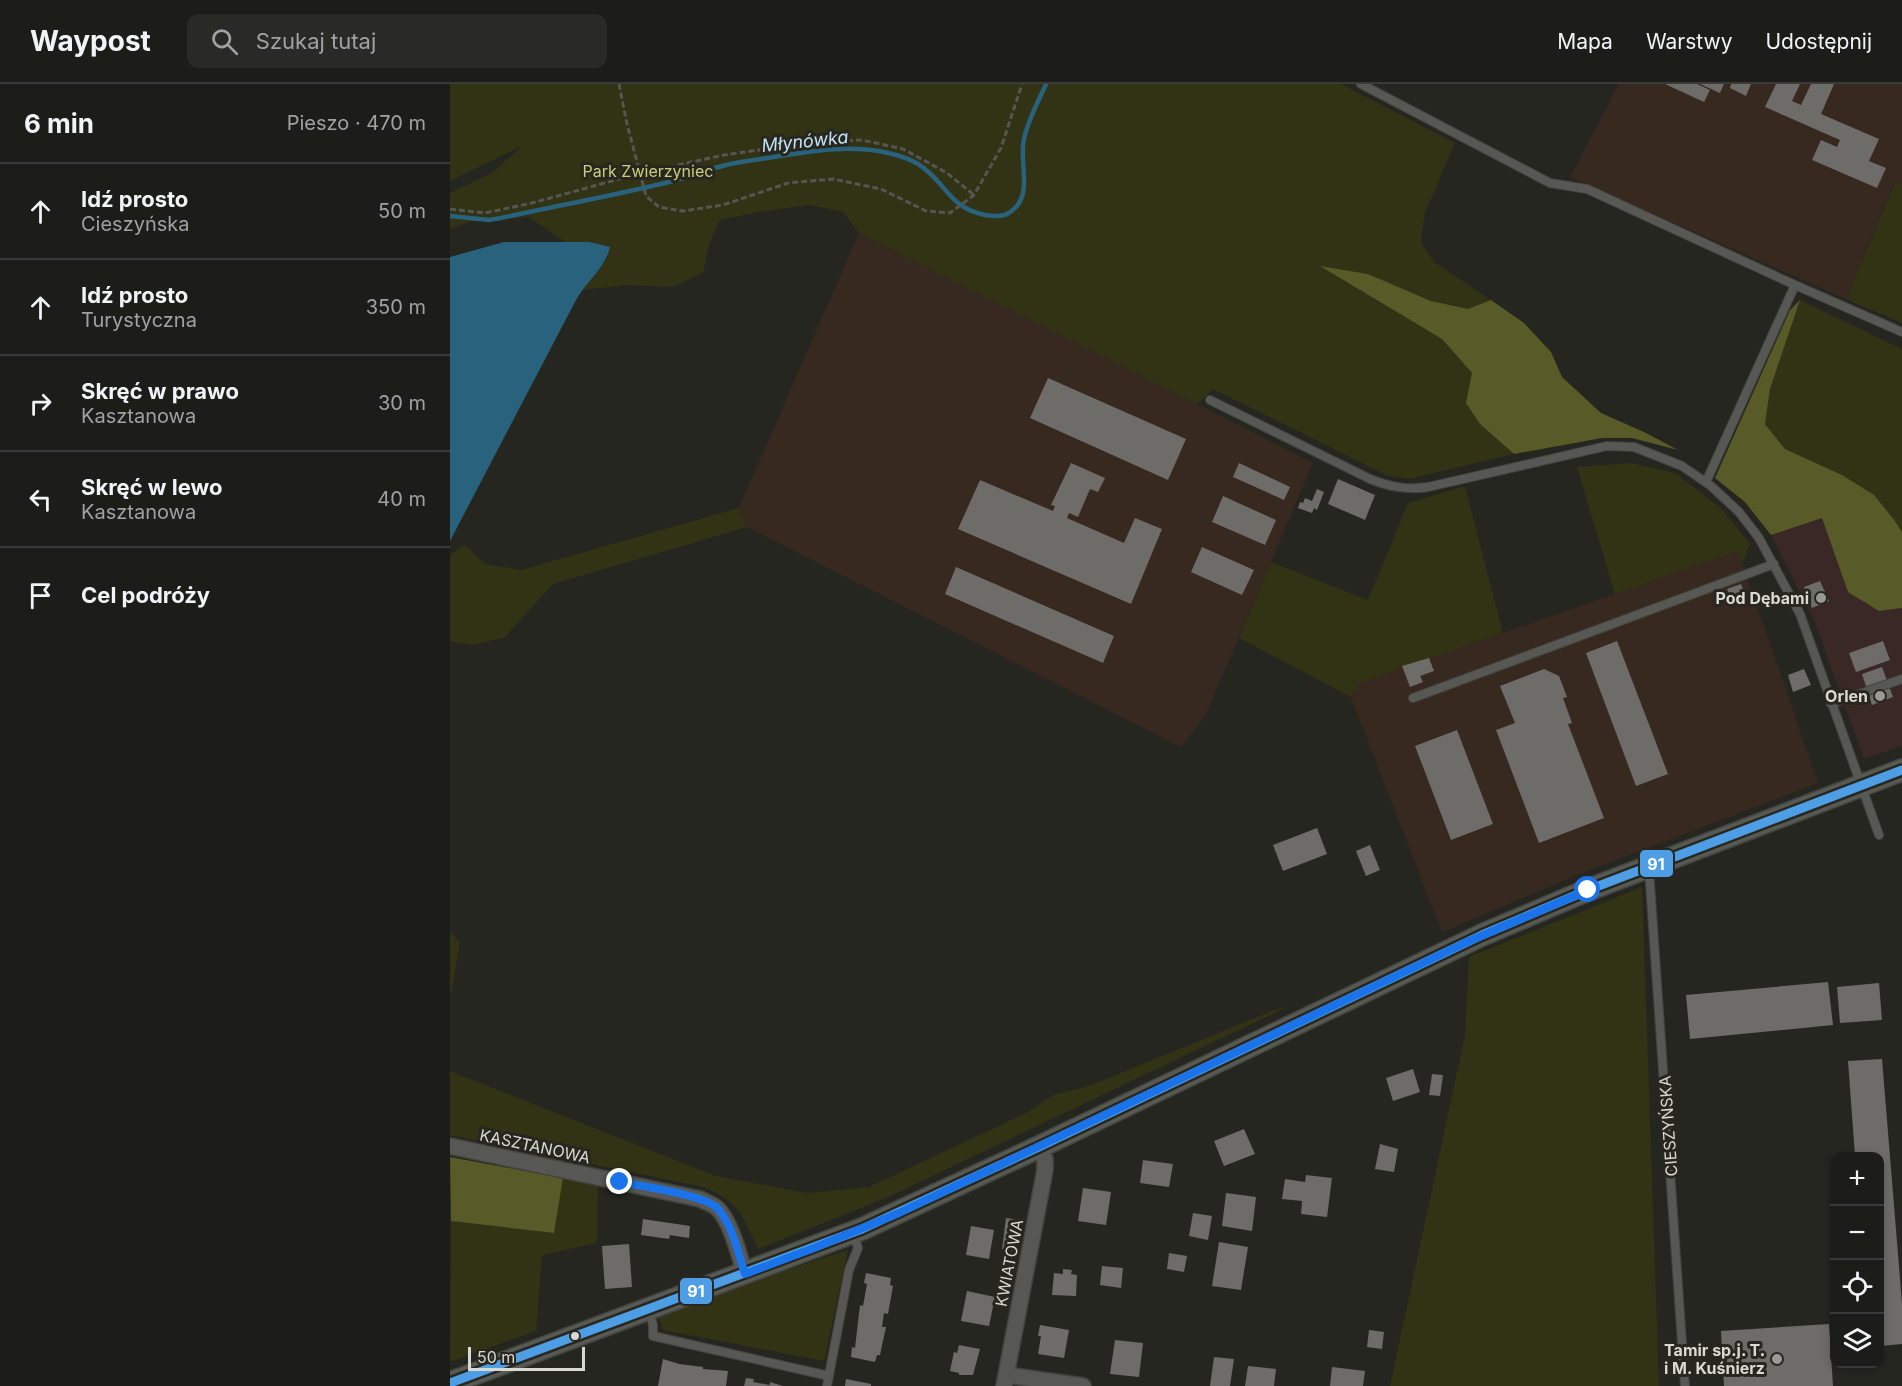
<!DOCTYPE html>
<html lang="pl">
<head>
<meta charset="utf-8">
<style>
  body { margin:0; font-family:Inter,sans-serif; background:#292926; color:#f1f3f6 }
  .controls { position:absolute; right:18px; bottom:18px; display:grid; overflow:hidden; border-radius:12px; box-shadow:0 3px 9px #0003 }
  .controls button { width:54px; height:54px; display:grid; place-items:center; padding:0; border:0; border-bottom:2px solid #3a3a38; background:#1c1c19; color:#f1f3f6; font:30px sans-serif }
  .scale { position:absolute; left:18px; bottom:15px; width:117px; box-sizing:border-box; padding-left:6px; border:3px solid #d9d8d3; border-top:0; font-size:16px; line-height:21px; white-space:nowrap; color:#d9d8d3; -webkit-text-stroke:4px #28271f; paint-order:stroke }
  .stop { position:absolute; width:18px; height:18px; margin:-14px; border:4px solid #1a73e8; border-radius:50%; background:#fff }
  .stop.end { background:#1a73e8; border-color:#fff; box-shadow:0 2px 6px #0008 }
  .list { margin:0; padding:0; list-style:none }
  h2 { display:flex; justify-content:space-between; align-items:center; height:78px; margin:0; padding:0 24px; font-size:26px }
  h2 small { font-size:20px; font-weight:400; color:#a0a1a2 }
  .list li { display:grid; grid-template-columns:39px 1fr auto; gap:18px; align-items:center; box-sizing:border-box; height:96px; padding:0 24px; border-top:2px solid #3a3a38 }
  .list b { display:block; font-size:22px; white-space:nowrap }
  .list p { margin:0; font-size:20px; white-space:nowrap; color:#a0a1a2 }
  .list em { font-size:20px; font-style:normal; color:#a0a1a2 }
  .icon { flex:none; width:33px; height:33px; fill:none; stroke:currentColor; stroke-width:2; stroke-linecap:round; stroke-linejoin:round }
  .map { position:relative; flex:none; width:1452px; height:1302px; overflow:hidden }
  header { display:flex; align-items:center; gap:36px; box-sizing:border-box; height:84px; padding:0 30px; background:#1c1c19; border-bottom:2px solid #3a3a38 }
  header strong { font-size:28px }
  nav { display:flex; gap:33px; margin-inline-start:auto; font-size:21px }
  .search { width:420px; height:54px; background:#292926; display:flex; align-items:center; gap:15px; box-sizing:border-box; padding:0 21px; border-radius:12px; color:#a0a1a2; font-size:22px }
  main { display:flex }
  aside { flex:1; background:#1c1c19 }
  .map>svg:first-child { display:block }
  .commercial { fill:#392826 }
  .industrial { fill:#37291f }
  .green { fill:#323215 }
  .forest { fill:#585a27 }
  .water { fill:#29627c }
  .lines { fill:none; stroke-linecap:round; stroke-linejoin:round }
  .stream { stroke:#29627c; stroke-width:4.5 }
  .building { fill:#6d6c68 }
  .service-casing { stroke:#43433f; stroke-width:10 }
  .minor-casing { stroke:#43433f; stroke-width:18 }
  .secondary-casing { stroke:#43433f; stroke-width:24 }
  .path { stroke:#555551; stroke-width:3; stroke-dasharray:6 3; stroke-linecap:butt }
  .service { stroke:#575753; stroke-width:8 }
  .minor { stroke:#575753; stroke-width:15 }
  .secondary { stroke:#565a53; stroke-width:21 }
  .bus-1-casing { stroke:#28271f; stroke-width:14 }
  .bus-1 { stroke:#4d9ee5; stroke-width:9 }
  .route { stroke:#1a73e8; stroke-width:8 }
  .poi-dot { fill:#9a9a95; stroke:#28271f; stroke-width:2 }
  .bus-dot { fill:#d9d8d3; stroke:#28271f; stroke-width:2 }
  .labels { text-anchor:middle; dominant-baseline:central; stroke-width:6; stroke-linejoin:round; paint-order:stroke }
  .park-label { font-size:16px; fill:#cbce78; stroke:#28271f }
  .poi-label { font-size:16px; font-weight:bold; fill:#d9d8d3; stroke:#28271f; text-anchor:end }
  .street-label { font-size:16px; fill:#d9d8d3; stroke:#28271f }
  .water-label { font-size:18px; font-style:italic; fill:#c1e2f5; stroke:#28271f }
  .line-badge { stroke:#28271f; stroke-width:2 }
  .badge-label { font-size:16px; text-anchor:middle; font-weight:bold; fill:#fff }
</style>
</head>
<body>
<header>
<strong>Waypost</strong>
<div class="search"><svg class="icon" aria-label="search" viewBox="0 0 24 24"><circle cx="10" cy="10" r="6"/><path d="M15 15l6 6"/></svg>Szukaj tutaj</div>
<nav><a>Mapa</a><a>Warstwy</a><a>Udostępnij</a></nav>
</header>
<main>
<aside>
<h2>6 min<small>Pieszo · 470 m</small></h2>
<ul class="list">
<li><svg class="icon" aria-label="ahead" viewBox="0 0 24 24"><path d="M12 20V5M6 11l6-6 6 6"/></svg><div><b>Idź prosto</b><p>Cieszyńska</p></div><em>50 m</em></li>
<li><svg class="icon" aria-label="ahead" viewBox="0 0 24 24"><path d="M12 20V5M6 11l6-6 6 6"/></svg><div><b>Idź prosto</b><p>Turystyczna</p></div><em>350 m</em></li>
<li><svg class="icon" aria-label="right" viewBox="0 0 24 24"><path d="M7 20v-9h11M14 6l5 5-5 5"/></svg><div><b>Skręć w prawo</b><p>Kasztanowa</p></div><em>30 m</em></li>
<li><svg class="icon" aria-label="left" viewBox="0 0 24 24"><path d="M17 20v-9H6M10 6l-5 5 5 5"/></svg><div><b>Skręć w lewo</b><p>Kasztanowa</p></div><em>40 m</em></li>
<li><svg class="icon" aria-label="arrive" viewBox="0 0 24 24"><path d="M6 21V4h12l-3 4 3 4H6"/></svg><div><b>Cel podróży</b></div></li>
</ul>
</aside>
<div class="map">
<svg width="1452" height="1302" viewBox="0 0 1452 1302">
  <rect width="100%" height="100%" fill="#262621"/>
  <path class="commercial" d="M 1372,434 L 1429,527 L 1452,524 L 1452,662 L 1414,675 L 1364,536 L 1321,451 Z"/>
  <path class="industrial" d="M 1169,0 L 1452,0 L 1452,102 L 1444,98 L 1396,215 L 1120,93 Z
    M 409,149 L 863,379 L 756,630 L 731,663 L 297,443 L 289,424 Z
    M 1288,467 L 1368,699 L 1127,791 L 992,848 L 901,613 L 910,599 Z"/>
  <path class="green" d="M 0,0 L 891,0 L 1005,59 L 975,129 L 971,158 L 984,178 L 1041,216 L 1019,225 L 981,217 L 918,190 L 872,183 L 992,255 L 1022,289 L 1030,340 L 1064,370 L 959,395 L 936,391 L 763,305 L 747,320 L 426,158 L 409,149 L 393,128 L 360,121 L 309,128 L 270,136 L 259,161 L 253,188 L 223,203 L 178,201 L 131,206 L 158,173 L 140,158 L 115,158 L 79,133 L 22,137 L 0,145 L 0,109 L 42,89 L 72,62 L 0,97 Z
    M 1445,98 L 1452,102 L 1452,239 L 1396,215 Z
    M 1350,216 L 1452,265 L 1452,448 L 1445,437 L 1392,391 L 1335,365 L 1315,340 L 1320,305 Z
    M 1181,379 L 1225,389 L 1271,424 L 1300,460 L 1292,480 L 1288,467 L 1165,510 L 1127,383 Z
    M 1015,402 L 1053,549 L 910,599 L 901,613 L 789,554 L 821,478 L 918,516 L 958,419 Z
    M 289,424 L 297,443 L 103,500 L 54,554 L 20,561 L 0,557 L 0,471 L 15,461 L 35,480 L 71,486 Z
    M 1192,803 L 1209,1302 L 940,1302 L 1015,951 L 1019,873 Z
    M 0,847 L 10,859 L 0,916 Z
    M 837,923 L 436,1114 L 308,1165 C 292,1131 290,1118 253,1103 L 0,1051 L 0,984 L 2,988 L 266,1092 L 357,1109 L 419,1103 L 578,1028 L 603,1011 L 639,1002 L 827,925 Z
    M 113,1094 L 148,1103 L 147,1159 L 92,1171 L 86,1247 L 0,1278 L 1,1137 L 104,1149 Z
    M 398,1166 L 374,1277 L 213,1246 L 207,1229 Z"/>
  <path class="forest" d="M 870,182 L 918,190 L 981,217 L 1018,225 L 1041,216 L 1074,239 L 1101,268 L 1112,293 L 1151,329 L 1196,349 L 1228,366 L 1182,354 L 1152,354 L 1064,370 L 1030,340 L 1016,319 L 1022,289 L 992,255 Z
    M 1350,216 L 1320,305 L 1315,340 L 1335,365 L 1392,391 L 1424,411 L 1445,437 L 1452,448 L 1452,524 L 1429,527 L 1398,508 L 1372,434 L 1321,451 L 1295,418 L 1265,394 L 1340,226 Z
    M 0,1073 L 113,1094 L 104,1149 L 1,1137 Z"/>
  <path class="water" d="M 54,158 L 140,158 L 160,163 C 156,183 136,198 126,216 L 0,457 L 0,173 Z"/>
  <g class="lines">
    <path class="stream" d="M 0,132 L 39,136 L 51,134 C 106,122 161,112 215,99 C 236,94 256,86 276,81 C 294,77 312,75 330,72 C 367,66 402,61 438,69 C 447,71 460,75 468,80 C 497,98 497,123 535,131 C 542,132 551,133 557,130 C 586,114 568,80 574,55 C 578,36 588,18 596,0"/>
  </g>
  <path class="building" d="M 1215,0 L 1247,0 L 1260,6 L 1254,18 Z
    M 1250,0 L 1274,0 L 1270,9 Z
    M 1281,0 L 1301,0 L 1296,12 L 1280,4 Z
    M 1326,0 L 1350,0 L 1342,17 L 1351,21 L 1361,0 L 1384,0 L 1371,30 L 1429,55 L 1419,77 L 1436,84 L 1427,104 L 1362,76 L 1371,56 L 1387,63 L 1390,56 L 1315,23 Z
    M 598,294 L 736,355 L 718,396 L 580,334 Z
    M 621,379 L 655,394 L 648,408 L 640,405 L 628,433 L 619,429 L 617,434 L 674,459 L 685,434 L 712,445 L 681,520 L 508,445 L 530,396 L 603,427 L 605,422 L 601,421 Z
    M 789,379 L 840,403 L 834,416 L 783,393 Z
    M 888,395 L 925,411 L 915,436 L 878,420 Z
    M 867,405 L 874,408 L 867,426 L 864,424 L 862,429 L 848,424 L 850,418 L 853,419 L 855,414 L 862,417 Z
    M 773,412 L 826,436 L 815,461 L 762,438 Z
    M 752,463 L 804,486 L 792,511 L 741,488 Z
    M 506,483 L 664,552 L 653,579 L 495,510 Z
    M 1370,497 L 1379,517 L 1362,524 L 1354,503 Z
    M 1291,500 L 1297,516 L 1290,518 L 1289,515 L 1282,518 L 1277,505 Z
    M 1167,557 L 1218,690 L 1186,702 L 1136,569 Z
    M 1433,557 L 1440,576 L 1406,588 L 1399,569 Z
    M 979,574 L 984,587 L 970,592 L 973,598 L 960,603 L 952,582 Z
    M 1432,583 L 1443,613 L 1422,621 L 1412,590 Z
    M 1094,585 L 1109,592 L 1117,613 L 1113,614 L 1122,639 L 1118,640 L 1154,734 L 1089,759 L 1046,646 L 1065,639 L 1050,602 Z
    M 1354,585 L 1361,601 L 1343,608 L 1338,591 Z
    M 1007,646 L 1043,740 L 1001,756 L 965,662 Z
    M 867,744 L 877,770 L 833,787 L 823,761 Z
    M 920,761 L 930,786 L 916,792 L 906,767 Z
    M 1378,898 L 1383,941 L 1240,955 L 1236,911 Z
    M 1429,899 L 1432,936 L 1390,939 L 1387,903 Z
    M 1432,975 L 1452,1219 L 1452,1260 L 1430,1262 L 1430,1072 L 1405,1072 L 1398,977 Z
    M 963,985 L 970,1008 L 943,1017 L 936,994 Z
    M 982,990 L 993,991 L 990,1012 L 979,1011 Z
    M 794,1045 L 805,1070 L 774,1082 L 764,1057 Z
    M 930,1060 L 948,1065 L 944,1088 L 925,1085 Z
    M 693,1076 L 723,1080 L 719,1103 L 690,1099 Z
    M 856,1091 L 882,1094 L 877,1133 L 851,1130 L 852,1117 L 832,1115 L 835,1095 L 855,1098 Z
    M 633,1104 L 661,1108 L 656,1141 L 628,1137 Z
    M 776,1109 L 806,1113 L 802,1147 L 772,1142 Z
    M 743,1129 L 762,1132 L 758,1156 L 739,1152 Z
    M 556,1134 L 569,1136 L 564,1167 L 552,1165 Z
    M 193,1135 L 240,1142 L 239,1154 L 220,1151 L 219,1155 L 191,1151 Z
    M 521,1142 L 544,1146 L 539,1175 L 516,1171 Z
    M 769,1158 L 798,1163 L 791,1206 L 762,1202 Z
    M 179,1160 L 182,1203 L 155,1205 L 152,1162 Z
    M 719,1169 L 737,1172 L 734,1188 L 717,1185 Z
    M 652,1182 L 673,1184 L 671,1204 L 650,1201 Z
    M 613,1185 L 622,1186 L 621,1190 L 627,1191 L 626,1212 L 602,1211 L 604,1189 L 613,1190 Z
    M 416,1189 L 441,1194 L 440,1201 L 443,1202 L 438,1230 L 434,1229 L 432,1243 L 436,1243 L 430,1271 L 427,1271 L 425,1278 L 401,1273 L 402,1263 L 405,1264 L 410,1221 L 413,1222 L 417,1200 L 414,1199 Z
    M 517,1207 L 545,1213 L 539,1242 L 511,1237 Z
    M 1379,1240 L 1383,1302 L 1274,1302 L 1271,1247 Z
    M 590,1241 L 619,1246 L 614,1274 L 588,1270 L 591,1252 L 588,1252 Z
    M 919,1246 L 934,1248 L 932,1265 L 917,1263 Z
    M 665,1256 L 693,1259 L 689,1293 L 660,1290 Z
    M 509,1261 L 530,1265 L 523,1291 L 509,1291 L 509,1289 L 500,1287 L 504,1268 L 507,1269 Z
    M 764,1273 L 784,1275 L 780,1302 L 760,1302 Z
    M 213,1275 L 229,1280 L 253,1283 L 253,1285 L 278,1287 L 276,1302 L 208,1302 Z
    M 798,1282 L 826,1285 L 824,1302 L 795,1302 Z
    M 882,1283 L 915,1287 L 913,1302 L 880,1302 Z
    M 296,1294 L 304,1295 L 303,1298 L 320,1301 L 320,1298 L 333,1302 L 294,1302 Z
    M 396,1295 L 421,1300 L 421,1302 L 395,1302 Z"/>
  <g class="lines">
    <defs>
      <path id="service" d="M 911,0 L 1100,99 L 1137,105 L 1345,201 L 1452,248
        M 760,316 L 920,395 C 940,403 957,406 978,403 L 1157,362 L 1184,363 L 1232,382 L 1261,402 L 1289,428 L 1309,454 L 1350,530 L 1429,751
        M 1256,398 L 1345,201
        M 963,614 L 1324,480
        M 1381,620 L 1452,595
        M 1199,785 L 1235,1302
        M 199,1227 L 203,1241 L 203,1252 L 379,1292
        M 377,1302 L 399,1186 L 408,1164 L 404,1150"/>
      <path id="minor" d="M 0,1062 L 250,1115 C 255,1118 263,1120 267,1124 C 281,1137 289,1171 295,1190
        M 556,1291 L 633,1302
        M 554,1302 L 595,1086 L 595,1075 L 589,1063"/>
      <path id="secondary" d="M 0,1299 L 412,1145 L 589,1063 L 1032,851 L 1138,806 L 1452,686"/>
    </defs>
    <use href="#service" class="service-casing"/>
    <use href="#minor" class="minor-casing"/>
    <use href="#secondary" class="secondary-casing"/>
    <path class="path" d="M 169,0 L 177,40 L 196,112 L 209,123 L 233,127 L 273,121 L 338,99 L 383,95 L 431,105 L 476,127 L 500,129 L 524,111 L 551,64 L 572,0
      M 0,125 L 35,129 L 82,119 L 191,89 L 274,71 L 357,59 L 412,56 L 453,65 L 497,89 L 524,111"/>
    <use href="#service" class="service"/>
    <use href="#minor" class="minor"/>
    <use href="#secondary" class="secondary"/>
    <defs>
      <path id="bus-1" d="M 0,1299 L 412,1145 L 589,1063 L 1032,851 L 1138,806 L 1452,686"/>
    </defs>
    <use href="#bus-1" class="bus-1-casing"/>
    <use href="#bus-1" class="bus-1"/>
  </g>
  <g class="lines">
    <path class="route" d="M 170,1098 C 190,1102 256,1111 268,1125 C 283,1142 288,1169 295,1190 L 364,1164 L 449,1129 L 1015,859 L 1138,806"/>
  </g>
  <g class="poi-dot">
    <circle cx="1371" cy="514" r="6"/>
    <circle cx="1430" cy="612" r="6"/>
    <circle cx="1327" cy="1275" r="6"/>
  </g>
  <circle class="bus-dot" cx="125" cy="1252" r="5"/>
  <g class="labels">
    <g class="park-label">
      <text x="198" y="87">Park Zwierzyniec</text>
    </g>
    <g class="poi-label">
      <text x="1359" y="514">Pod Dębami</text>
      <text x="1418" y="612">Orlen</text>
      <text x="1315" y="1266">Tamir sp.j. T.<tspan x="1315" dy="18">i M. Kuśnierz</tspan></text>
    </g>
    <g class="street-label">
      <text transform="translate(1218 1042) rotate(-94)">CIESZYŃSKA</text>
      <text transform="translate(85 1062) rotate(12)">KASZTANOWA</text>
      <text transform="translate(559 1179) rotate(-79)">KWIATOWA</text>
    </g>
    <g class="water-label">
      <text transform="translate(355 57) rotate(-6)">Młynówka</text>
    </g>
  </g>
  <g class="line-badge">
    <rect x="1189" y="765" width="35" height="29" rx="6" fill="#4d9ee5"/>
    <rect x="229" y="1193" width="34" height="28" rx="6" fill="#4d9ee5"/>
  </g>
  <g class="badge-label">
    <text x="1206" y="786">91</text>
    <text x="246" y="1213">91</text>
  </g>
</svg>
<div class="controls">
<button>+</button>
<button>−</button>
<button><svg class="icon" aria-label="locate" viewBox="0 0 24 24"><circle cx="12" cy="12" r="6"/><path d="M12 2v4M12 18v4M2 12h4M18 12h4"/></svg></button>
<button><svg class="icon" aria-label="layers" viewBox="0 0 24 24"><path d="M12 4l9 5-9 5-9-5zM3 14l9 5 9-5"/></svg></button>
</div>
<div class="scale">50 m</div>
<div class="stop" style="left:1138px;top:806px"></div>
<div class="stop end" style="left:170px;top:1098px"></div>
</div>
</main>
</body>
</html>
